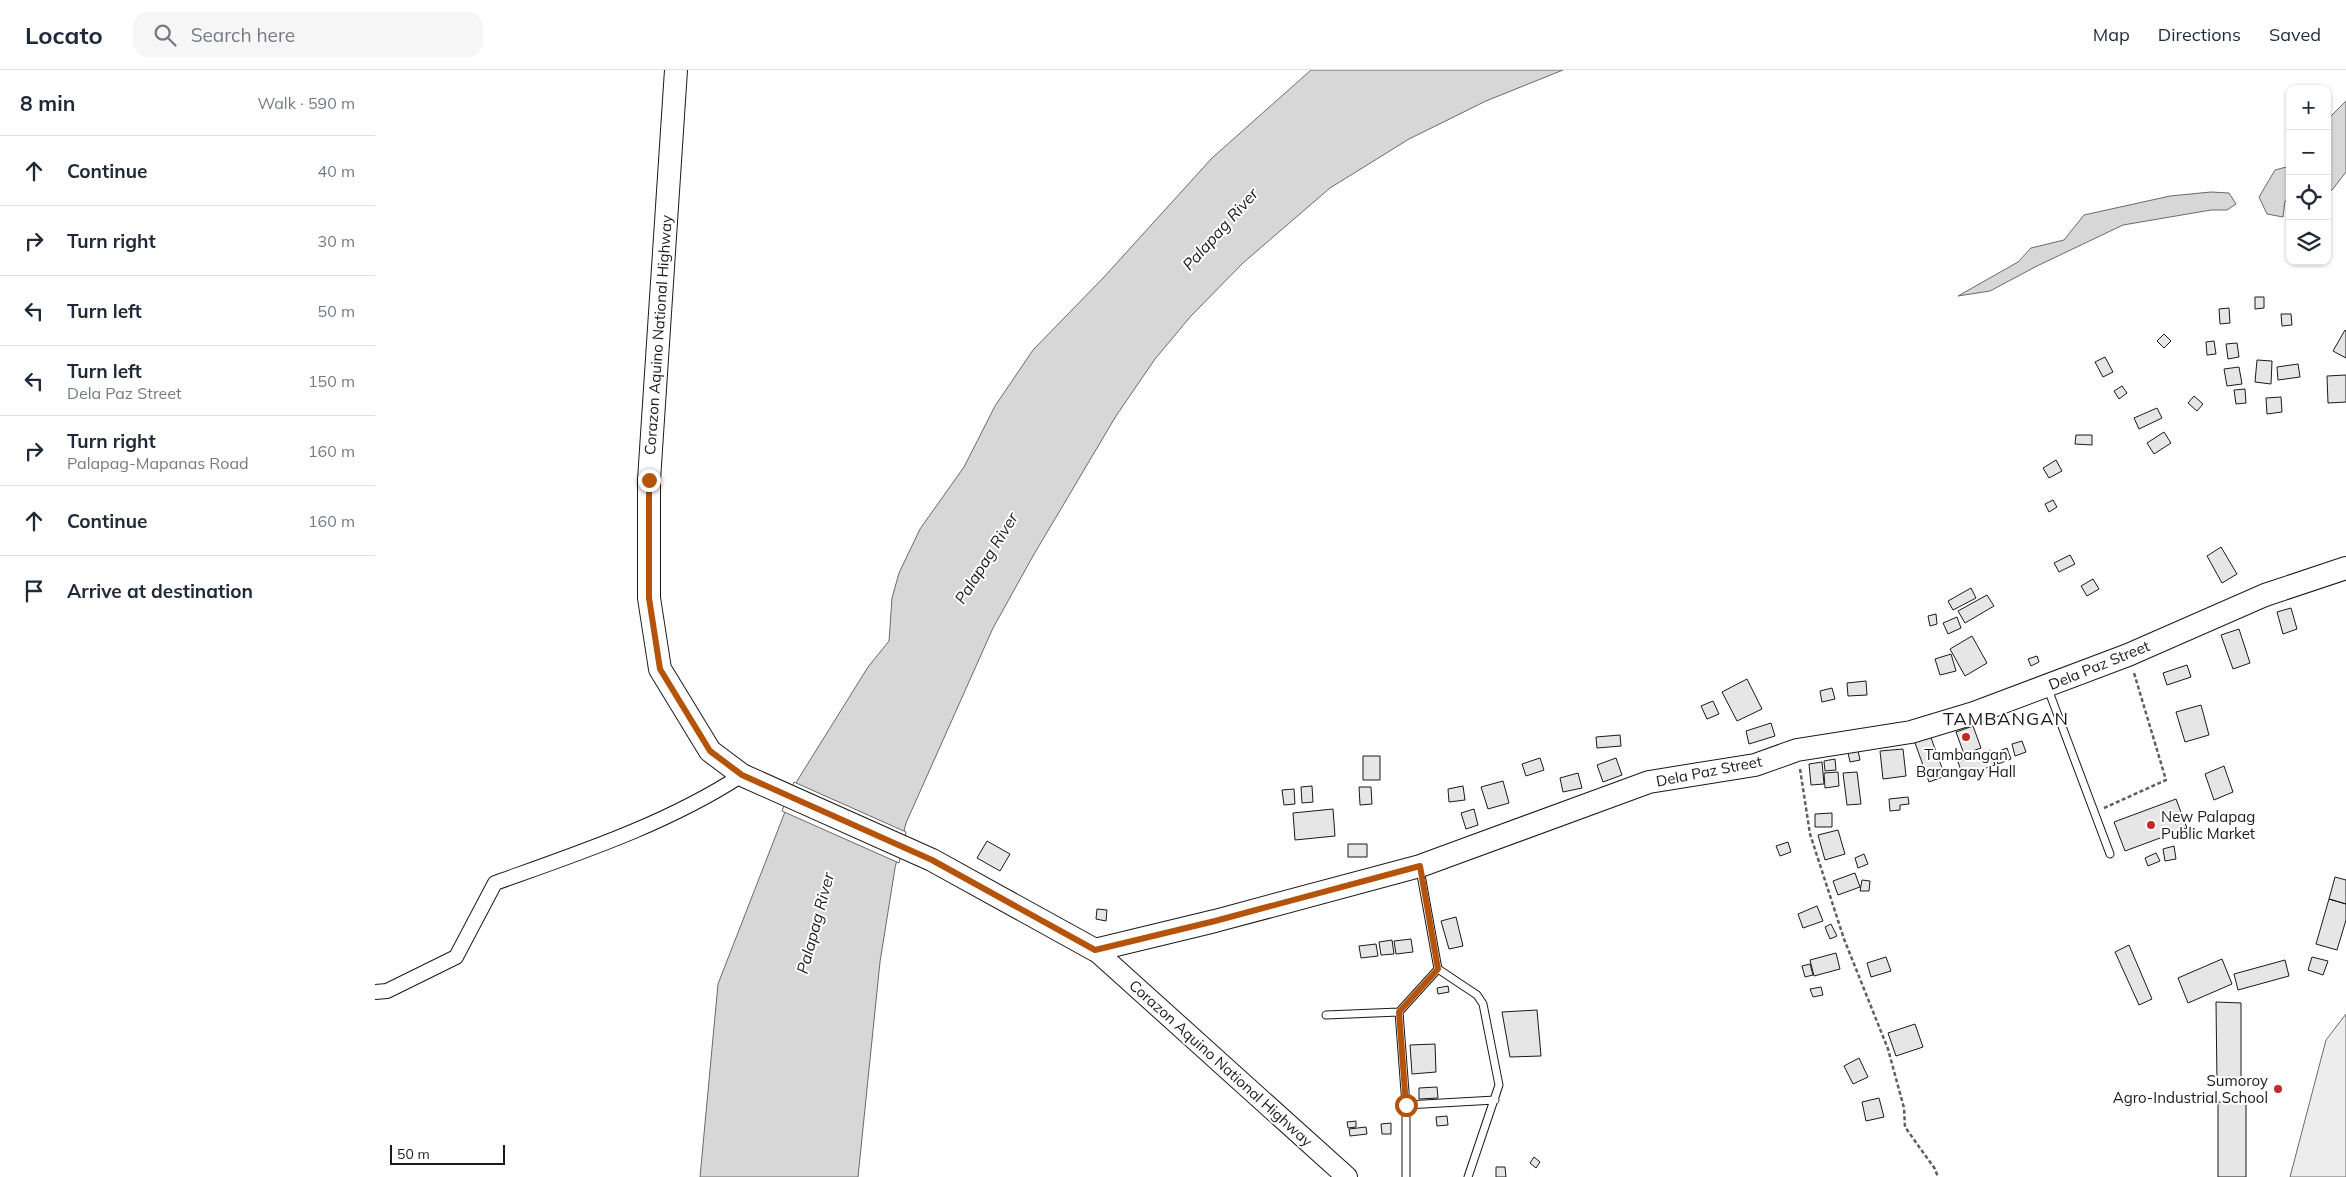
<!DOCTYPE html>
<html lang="en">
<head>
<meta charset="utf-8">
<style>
  body { margin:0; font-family:Mulish,sans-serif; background:#f6f6f7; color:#1f2937 }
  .controls { position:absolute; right:15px; top:15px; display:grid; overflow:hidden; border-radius:10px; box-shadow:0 1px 4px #0004 }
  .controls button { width:45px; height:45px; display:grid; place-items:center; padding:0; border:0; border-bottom:1px solid #e0e1e3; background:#fff; color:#1f2937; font:25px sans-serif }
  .scale { position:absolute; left:15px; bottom:12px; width:115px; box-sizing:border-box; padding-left:5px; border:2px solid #1a1a1a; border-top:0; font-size:14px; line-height:18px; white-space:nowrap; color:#1a1a1a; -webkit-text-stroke:4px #fff; paint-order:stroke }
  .stop { position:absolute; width:15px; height:15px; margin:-11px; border:4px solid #b45309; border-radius:50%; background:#fff }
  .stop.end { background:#b45309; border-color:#fff; box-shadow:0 1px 5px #0008 }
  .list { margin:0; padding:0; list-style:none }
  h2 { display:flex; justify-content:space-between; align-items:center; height:65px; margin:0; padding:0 20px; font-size:21px }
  h2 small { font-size:16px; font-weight:400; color:#747a83 }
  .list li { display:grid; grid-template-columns:32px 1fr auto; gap:15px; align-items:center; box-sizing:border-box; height:70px; padding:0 20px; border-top:1px solid #e0e1e3 }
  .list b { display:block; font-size:19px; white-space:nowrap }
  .list p { margin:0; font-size:16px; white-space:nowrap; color:#747a83 }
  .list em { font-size:16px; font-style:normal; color:#747a83 }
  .icon { flex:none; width:28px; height:28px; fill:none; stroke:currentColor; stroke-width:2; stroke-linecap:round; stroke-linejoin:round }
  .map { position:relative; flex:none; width:1971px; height:1107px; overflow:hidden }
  header { display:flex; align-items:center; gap:30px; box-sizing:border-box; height:70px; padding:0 25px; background:#fff; border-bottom:1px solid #e0e1e3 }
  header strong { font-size:24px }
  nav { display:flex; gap:28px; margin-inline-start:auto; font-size:18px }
  .search { width:350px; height:45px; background:#f6f6f7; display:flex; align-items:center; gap:12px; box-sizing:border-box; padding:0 18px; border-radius:15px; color:#747a83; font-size:19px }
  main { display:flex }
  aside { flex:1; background:#fff }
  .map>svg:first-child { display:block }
  .built { fill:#ededed; stroke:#6a6a6a }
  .water { fill:#d7d7d7; stroke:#6a6a6a }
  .pier { fill:#fff; stroke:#6a6a6a }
  .building { fill:#e6e6e6; stroke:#1a1a1a }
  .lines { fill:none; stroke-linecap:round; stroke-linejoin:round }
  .service-casing { stroke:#1a1a1a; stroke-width:9 }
  .minor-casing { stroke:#1a1a1a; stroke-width:16 }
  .secondary-casing { stroke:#1a1a1a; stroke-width:22 }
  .primary-casing { stroke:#1a1a1a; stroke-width:24 }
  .path { stroke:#5f5f5f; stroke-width:2.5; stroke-dasharray:4 2.5; stroke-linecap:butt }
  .service { stroke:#fff; stroke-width:7 }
  .minor { stroke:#fff; stroke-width:14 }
  .secondary { stroke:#fff; stroke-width:20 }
  .primary { stroke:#fff; stroke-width:22 }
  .route { stroke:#b45309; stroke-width:6 }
  .poi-dot { fill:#c62828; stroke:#fff; stroke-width:2 }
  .labels { text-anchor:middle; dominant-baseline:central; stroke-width:4; stroke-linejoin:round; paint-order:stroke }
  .street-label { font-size:15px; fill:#1a1a1a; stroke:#fff }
  .poi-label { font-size:15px; fill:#1a1a1a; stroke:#fff }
  .water-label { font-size:16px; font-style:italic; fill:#1a1a1a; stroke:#fff }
  .quarter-label { font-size:18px; letter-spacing:1px; fill:#1a1a1a; stroke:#fff }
</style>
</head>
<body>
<header>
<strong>Locato</strong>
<div class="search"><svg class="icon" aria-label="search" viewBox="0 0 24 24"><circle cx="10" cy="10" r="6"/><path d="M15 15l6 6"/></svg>Search here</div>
<nav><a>Map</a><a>Directions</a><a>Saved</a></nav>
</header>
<main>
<aside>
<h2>8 min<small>Walk · 590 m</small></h2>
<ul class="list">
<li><svg class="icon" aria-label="ahead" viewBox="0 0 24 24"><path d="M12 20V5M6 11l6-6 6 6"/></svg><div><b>Continue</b></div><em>40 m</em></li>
<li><svg class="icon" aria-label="right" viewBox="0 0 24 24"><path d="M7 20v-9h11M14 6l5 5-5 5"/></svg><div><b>Turn right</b></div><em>30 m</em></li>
<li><svg class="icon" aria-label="left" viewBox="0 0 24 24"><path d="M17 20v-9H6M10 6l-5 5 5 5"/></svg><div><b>Turn left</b></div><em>50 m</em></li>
<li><svg class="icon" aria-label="left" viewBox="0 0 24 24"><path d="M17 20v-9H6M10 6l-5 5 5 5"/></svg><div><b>Turn left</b><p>Dela Paz Street</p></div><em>150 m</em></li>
<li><svg class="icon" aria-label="right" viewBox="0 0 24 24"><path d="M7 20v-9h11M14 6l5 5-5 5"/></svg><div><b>Turn right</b><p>Palapag-Mapanas Road</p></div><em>160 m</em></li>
<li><svg class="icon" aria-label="ahead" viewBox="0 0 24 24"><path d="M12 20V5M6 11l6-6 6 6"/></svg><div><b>Continue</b></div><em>160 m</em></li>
<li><svg class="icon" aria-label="arrive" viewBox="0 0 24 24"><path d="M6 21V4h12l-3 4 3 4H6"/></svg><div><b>Arrive at destination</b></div></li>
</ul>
</aside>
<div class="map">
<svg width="1971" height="1107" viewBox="0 0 1971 1107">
  <rect width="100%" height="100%" fill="#fff"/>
  <path class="built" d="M 1971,944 L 1971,1107 L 1915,1107 L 1951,970 Z"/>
  <path class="water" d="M 936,0 L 1188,0 L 1111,31 L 1034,69 L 955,118 L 868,193 L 816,246 L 780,289 L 741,346 L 658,486 L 618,558 L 531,753 L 520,798 L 505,892 L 483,1107 L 325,1107 L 343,914 L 422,711 L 493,597 L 514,571 L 517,528 L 524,503 L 545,459 L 589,397 L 620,336 L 658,280 L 729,207 L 837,88 Z
    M 1971,31 L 1971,102 L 1957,120 L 1952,123 L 1952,50 Z
    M 1915,96 L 1915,133 L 1910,131 L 1908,147 L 1892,144 L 1884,127 L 1900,100 Z
    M 1836,122 L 1854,123 L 1861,134 L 1852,140 L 1836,140 L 1748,155 L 1662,196 L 1615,221 L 1583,226 L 1643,192 L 1656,178 L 1689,170 L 1709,145 L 1795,126 Z"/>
  <path class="pier" d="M 419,712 L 531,762 L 524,793 L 407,741 Z"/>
  <path class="building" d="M 1880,227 L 1889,227 L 1889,238 L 1880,239 Z
    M 1854,238 L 1855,253 L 1845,254 L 1844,239 Z
    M 1906,244 L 1916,244 L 1917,255 L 1907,256 Z
    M 1970,260 L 1971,261 L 1971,288 L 1958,281 Z
    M 1789,264 L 1796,271 L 1789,278 L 1782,271 Z
    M 1839,271 L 1841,284 L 1832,285 L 1831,272 Z
    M 1862,273 L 1864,287 L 1853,289 L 1851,274 Z
    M 1730,287 L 1738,302 L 1728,307 L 1720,292 Z
    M 1882,290 L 1897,291 L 1896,314 L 1880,312 Z
    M 1923,294 L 1925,307 L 1903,310 L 1902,297 Z
    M 1864,297 L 1867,314 L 1852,316 L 1849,299 Z
    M 1971,305 L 1971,332 L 1953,333 L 1952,306 Z
    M 1747,316 L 1752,323 L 1744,329 L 1739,321 Z
    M 1870,319 L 1871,333 L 1861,334 L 1859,320 Z
    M 1819,326 L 1828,334 L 1822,341 L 1813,333 Z
    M 1906,327 L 1907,342 L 1892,344 L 1891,328 Z
    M 1782,338 L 1787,348 L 1764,359 L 1759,348 Z
    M 1789,362 L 1796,373 L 1779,384 L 1772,373 Z
    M 1701,365 L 1717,365 L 1717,375 L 1700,374 Z
    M 1681,390 L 1687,401 L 1674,408 L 1668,398 Z
    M 1678,430 L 1682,437 L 1674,442 L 1670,434 Z
    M 1846,477 L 1862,504 L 1847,513 L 1832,486 Z
    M 1695,485 L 1700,494 L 1684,502 L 1679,493 Z
    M 1718,509 L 1724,519 L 1712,526 L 1706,516 Z
    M 1596,518 L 1601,528 L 1578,540 L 1573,531 Z
    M 1612,525 L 1619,536 L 1590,553 L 1583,541 Z
    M 1916,538 L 1922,559 L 1908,564 L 1902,542 Z
    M 1561,544 L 1562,554 L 1555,556 L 1553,546 Z
    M 1582,547 L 1586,558 L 1573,564 L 1568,553 Z
    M 1864,559 L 1875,593 L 1858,599 L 1846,565 Z
    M 1597,566 L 1612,593 L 1590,606 L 1575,579 Z
    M 1576,584 L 1581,601 L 1565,605 L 1560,589 Z
    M 1662,586 L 1664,592 L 1656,596 L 1653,589 Z
    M 1812,595 L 1816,607 L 1792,615 L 1788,603 Z
    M 1372,609 L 1387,639 L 1362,651 L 1347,622 Z
    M 1491,611 L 1492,625 L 1473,626 L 1472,613 Z
    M 1457,618 L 1460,629 L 1447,632 L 1445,621 Z
    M 1338,631 L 1344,644 L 1332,649 L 1326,636 Z
    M 1826,635 L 1834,665 L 1810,672 L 1801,642 Z
    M 1396,653 L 1400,666 L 1374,674 L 1371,661 Z
    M 1598,656 L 1606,678 L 1589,684 L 1581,662 Z
    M 1245,665 L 1246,676 L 1222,678 L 1221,667 Z
    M 1555,665 L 1570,706 L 1554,712 L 1539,670 Z
    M 1647,671 L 1651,682 L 1640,686 L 1637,674 Z
    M 1482,676 L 1485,690 L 1475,692 L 1472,678 Z
    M 1632,678 L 1636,689 L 1623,694 L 1619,683 Z
    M 1528,679 L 1531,706 L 1508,709 L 1505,681 Z
    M 1615,680 L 1620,695 L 1588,706 L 1583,692 Z
    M 988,686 L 1005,686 L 1005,710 L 988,710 Z
    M 1165,688 L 1169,700 L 1151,706 L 1147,694 Z
    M 1241,688 L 1247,705 L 1228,712 L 1222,695 Z
    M 1460,689 L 1461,700 L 1450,701 L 1449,691 Z
    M 1447,692 L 1449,714 L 1436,715 L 1434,694 Z
    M 1849,696 L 1858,722 L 1839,730 L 1830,704 Z
    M 1463,702 L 1464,716 L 1450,718 L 1449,703 Z
    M 1482,702 L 1486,734 L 1472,735 L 1468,703 Z
    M 1203,703 L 1207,718 L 1188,722 L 1185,708 Z
    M 1128,711 L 1134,733 L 1113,739 L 1106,717 Z
    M 937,716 L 938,732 L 927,733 L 926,717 Z
    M 1088,716 L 1090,730 L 1074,732 L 1073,719 Z
    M 984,717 L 996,717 L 997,734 L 985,735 Z
    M 919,719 L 920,734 L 909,735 L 907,720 Z
    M 1533,727 L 1534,734 L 1525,735 L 1525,740 L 1515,741 L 1514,729 Z
    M 1801,729 L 1812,758 L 1750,781 L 1739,752 Z
    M 958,739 L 960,766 L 920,770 L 918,743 Z
    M 1099,739 L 1103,755 L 1091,759 L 1086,743 Z
    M 1457,743 L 1457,757 L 1440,757 L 1440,744 Z
    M 1463,760 L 1470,784 L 1450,790 L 1443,765 Z
    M 612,771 L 635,784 L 625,801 L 602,788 Z
    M 1413,772 L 1416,782 L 1405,786 L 1401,776 Z
    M 973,774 L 992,774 L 992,787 L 973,787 Z
    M 1799,776 L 1801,789 L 1790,791 L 1788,779 Z
    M 1781,783 L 1785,791 L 1773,796 L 1770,788 Z
    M 1489,784 L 1493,794 L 1483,798 L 1480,788 Z
    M 1480,803 L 1485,817 L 1463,825 L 1458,811 Z
    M 1960,807 L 1971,810 L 1971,834 L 1954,829 Z
    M 1487,810 L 1495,811 L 1494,821 L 1485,821 Z
    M 1954,829 L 1971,834 L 1971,850 L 1962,880 L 1941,874 Z
    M 1442,836 L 1448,851 L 1428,858 L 1423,844 Z
    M 722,839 L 732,840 L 731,851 L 721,849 Z
    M 1081,847 L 1088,876 L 1074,879 L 1066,851 Z
    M 1456,854 L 1462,866 L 1455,869 L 1450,857 Z
    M 1036,869 L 1038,882 L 1021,884 L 1019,871 Z
    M 1017,870 L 1019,884 L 1006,885 L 1004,872 Z
    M 1001,874 L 1003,886 L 986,888 L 984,876 Z
    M 1754,875 L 1777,929 L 1764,935 L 1740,882 Z
    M 1461,883 L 1465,899 L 1439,906 L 1435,890 Z
    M 1511,887 L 1516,901 L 1496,907 L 1492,893 Z
    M 1937,887 L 1953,891 L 1948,905 L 1933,900 Z
    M 1847,889 L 1857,914 L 1813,933 L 1803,908 Z
    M 1910,890 L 1914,906 L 1863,920 L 1859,904 Z
    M 1435,894 L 1438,905 L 1430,907 L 1427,896 Z
    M 1073,916 L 1074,922 L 1063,924 L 1062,918 Z
    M 1446,917 L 1448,925 L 1438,927 L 1435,919 Z
    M 1841,932 L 1866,933 L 1866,1013 L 1842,1013 Z
    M 1162,940 L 1166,986 L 1135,987 L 1127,942 Z
    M 1540,954 L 1548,977 L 1521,986 L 1513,963 Z
    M 1060,974 L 1061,1002 L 1037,1004 L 1035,975 Z
    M 1484,988 L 1493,1007 L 1478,1014 L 1469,996 Z
    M 1062,1017 L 1063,1028 L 1044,1029 L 1044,1018 Z
    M 1504,1028 L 1509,1047 L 1491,1051 L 1487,1032 Z
    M 1843,1032 L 1871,1032 L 1871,1107 L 1843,1107 Z
    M 1072,1046 L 1073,1055 L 1062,1056 L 1061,1047 Z
    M 981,1051 L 981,1057 L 973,1058 L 972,1052 Z
    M 1016,1053 L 1016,1064 L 1007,1064 L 1006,1054 Z
    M 991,1057 L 992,1064 L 975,1066 L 974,1059 Z
    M 1159,1087 L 1165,1092 L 1161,1098 L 1155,1093 Z
    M 1121,1097 L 1130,1097 L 1131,1107 L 1121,1107 Z"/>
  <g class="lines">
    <defs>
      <path id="service" d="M 1673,619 L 1735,784
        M 1045,799 L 1063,899 L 1102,925 L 1108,934 L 1124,1015 L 1093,1107
        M 951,945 L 1024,942
        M 1031,1035 L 1120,1030
        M 1031,1107 L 1031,1035 L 1024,942 L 1063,899"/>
      <path id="minor" d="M 0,922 L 12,921 L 81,887 L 120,813 C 204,783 292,754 367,705"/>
      <path id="secondary" d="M 720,880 L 972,1107"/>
      <path id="primary" d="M 301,0 L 274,410 L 274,528 L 285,599 L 335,681 L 367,705 L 557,790 L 720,880 L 840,851 L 1045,796 L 1274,712 L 1380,695 L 1422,680 L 1536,662 L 1599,643 L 1753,585 L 1890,525 L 1971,498"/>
    </defs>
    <use href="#service" class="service-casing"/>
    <use href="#minor" class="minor-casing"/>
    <use href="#secondary" class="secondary-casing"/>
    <use href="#primary" class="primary-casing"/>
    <path class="path" d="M 1425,699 L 1435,764 L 1469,869 L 1513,979 L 1529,1038 L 1530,1057 L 1560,1099 L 1563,1107
      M 1729,738 L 1791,710 L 1759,603"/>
    <use href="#service" class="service"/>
    <use href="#minor" class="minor"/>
    <use href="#secondary" class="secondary"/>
    <use href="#primary" class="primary"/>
  </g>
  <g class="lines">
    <path class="route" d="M 274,410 L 274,528 L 285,599 L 335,681 L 367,705 L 557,790 L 720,880 L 840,851 L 1045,796 L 1063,899 L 1024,942 L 1031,1035"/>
  </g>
  <g class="poi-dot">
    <circle cx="1591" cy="667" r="5"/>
    <circle cx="1776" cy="755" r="5"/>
    <circle cx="1903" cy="1019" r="5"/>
  </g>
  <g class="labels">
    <g class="street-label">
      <text transform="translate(283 265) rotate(-86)">Corazon Aquino National Highway</text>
      <text transform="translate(1724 595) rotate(-22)">Dela Paz Street</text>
      <text transform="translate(1334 701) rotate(-11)">Dela Paz Street</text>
      <text transform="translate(846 993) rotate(42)">Corazon Aquino National Highway</text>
    </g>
    <g class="poi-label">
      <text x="1591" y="684">Tambangan<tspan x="1591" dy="17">Barangay Hall</tspan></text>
      <text x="1786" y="746" text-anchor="start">New Palapag<tspan x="1786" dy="17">Public Market</tspan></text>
      <text x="1893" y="1010" text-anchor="end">Sumoroy<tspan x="1893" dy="17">Agro-Industrial School</tspan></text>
    </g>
    <g class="water-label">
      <text transform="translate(845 159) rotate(-48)">Palapag River</text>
      <text transform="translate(611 488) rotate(-58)">Palapag River</text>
      <text transform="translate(440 853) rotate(-75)">Palapag River</text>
    </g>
    <g class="quarter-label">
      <text x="1631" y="648">TAMBANGAN</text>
    </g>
  </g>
</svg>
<div class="controls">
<button>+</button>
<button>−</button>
<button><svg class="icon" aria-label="locate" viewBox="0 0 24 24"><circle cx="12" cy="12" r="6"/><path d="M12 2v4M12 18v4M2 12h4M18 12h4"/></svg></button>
<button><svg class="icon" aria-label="layers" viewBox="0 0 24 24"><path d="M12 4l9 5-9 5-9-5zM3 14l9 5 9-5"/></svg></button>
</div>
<div class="scale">50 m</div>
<div class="stop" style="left:1031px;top:1035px"></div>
<div class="stop end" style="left:274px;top:410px"></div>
</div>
</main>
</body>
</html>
